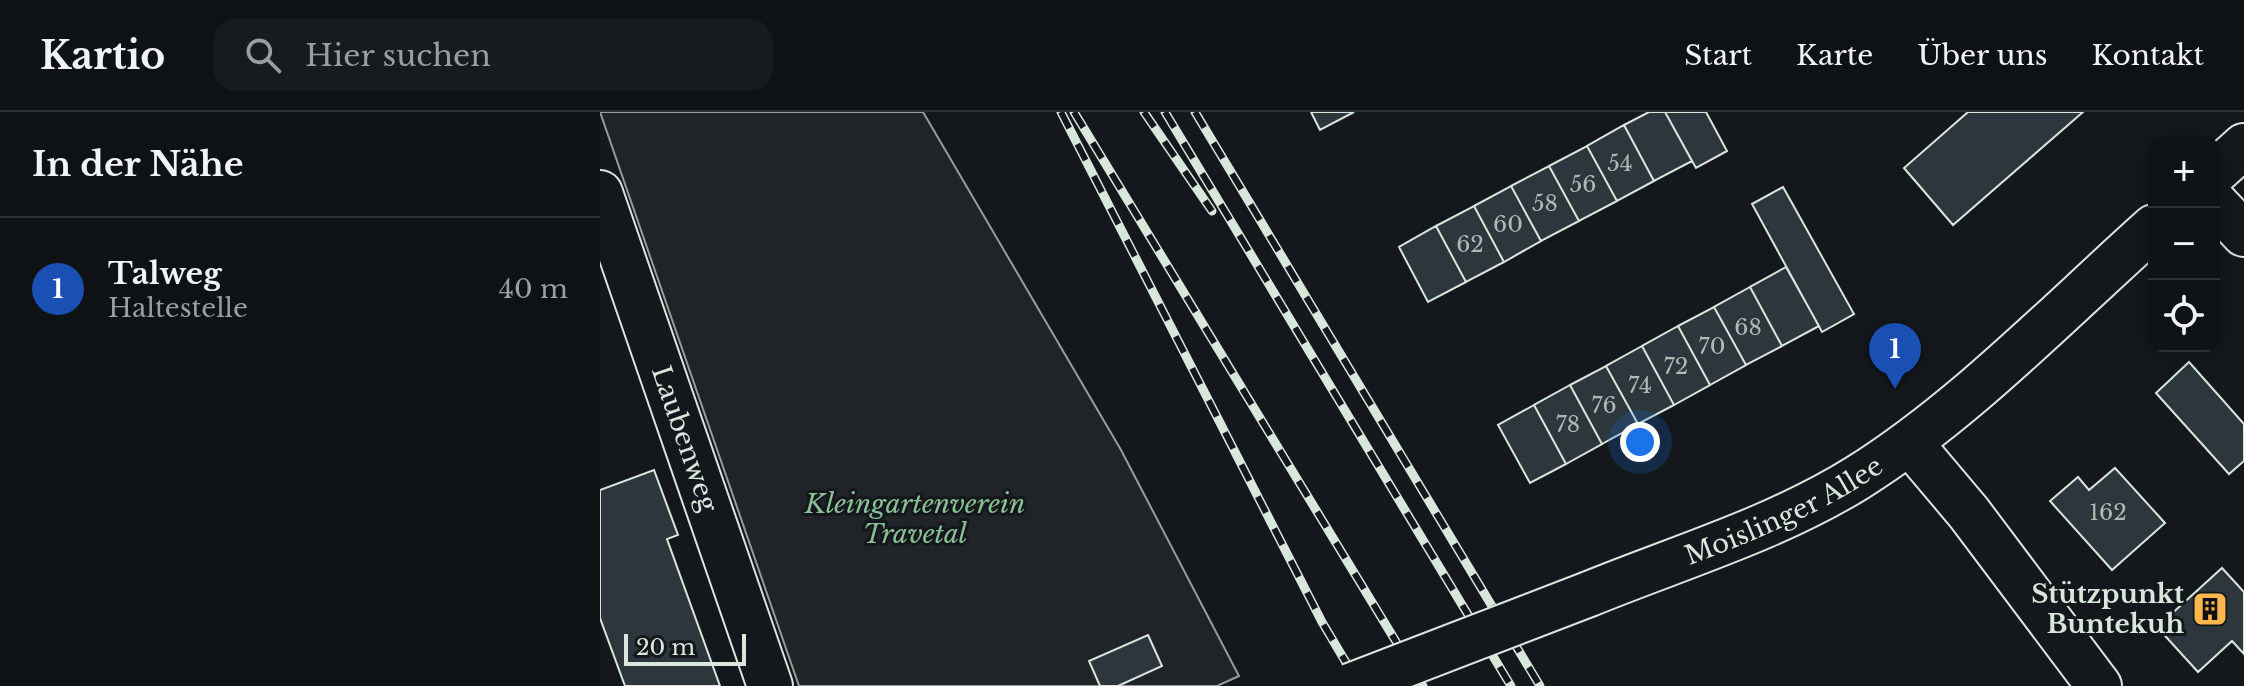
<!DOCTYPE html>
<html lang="de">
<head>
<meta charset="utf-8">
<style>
  body { margin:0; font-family:"Libre Baskerville",serif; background:#181b1e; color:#f1f3f6 }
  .controls { position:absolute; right:24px; top:24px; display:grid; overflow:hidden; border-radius:16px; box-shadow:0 4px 20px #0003 }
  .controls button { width:72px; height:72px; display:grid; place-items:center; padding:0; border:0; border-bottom:2px solid #2f3234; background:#0f1215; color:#f1f3f6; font:40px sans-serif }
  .scale { position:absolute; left:24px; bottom:20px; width:122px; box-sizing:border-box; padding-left:8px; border:4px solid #d8e6dc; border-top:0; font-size:22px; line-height:28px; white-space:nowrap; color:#d8e6dc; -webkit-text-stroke:6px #14181c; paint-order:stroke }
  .you { position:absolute; left:1040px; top:330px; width:28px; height:28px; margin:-20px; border:6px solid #fff; border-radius:50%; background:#1a73e8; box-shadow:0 0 0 12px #1a73e833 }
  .badge { display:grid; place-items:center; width:52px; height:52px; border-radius:50%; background:#ea580c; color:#fff; font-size:26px; font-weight:700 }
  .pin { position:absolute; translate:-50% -66px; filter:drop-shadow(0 2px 4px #0008) }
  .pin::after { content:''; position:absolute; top:42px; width:28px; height:24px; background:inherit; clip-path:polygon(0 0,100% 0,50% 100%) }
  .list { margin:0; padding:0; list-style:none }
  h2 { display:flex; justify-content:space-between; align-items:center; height:104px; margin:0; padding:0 32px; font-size:34px }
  h2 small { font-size:26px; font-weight:400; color:#9b9ea0 }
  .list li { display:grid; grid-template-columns:52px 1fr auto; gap:24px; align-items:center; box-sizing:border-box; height:144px; padding:0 32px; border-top:2px solid #2f3234 }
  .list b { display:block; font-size:30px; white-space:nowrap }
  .list p { margin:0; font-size:26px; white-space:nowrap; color:#9b9ea0 }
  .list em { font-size:26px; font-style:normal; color:#9b9ea0 }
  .icon { flex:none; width:44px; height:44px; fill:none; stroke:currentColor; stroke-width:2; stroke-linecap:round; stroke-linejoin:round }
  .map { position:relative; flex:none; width:1644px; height:574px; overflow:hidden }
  header { display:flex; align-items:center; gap:48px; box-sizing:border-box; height:112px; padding:0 40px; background:#0f1215; border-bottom:2px solid #2f3234 }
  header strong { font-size:38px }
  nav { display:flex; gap:44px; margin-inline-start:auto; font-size:28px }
  .search { width:560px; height:72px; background:#181b1e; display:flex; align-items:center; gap:20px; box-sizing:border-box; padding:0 28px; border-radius:24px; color:#9b9ea0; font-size:30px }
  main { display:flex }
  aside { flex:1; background:#0f1215 }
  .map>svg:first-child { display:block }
  .green { fill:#202428; stroke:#939e99; stroke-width:2 }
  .building { fill:#2c363c; stroke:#d8e6dc; stroke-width:2 }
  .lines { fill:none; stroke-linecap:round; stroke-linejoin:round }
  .minor-casing { stroke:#d8e6dc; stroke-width:48 }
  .major-casing { stroke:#d8e6dc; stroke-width:48 }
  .minor { stroke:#14181c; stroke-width:44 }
  .major { stroke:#14181c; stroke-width:44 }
  .rail-casing { stroke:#d8e6dc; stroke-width:9 }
  .rail { stroke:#14181c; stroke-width:6; stroke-dasharray:18; stroke-linecap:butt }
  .major-bridge-casing { stroke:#d8e6dc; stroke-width:48; stroke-linecap:butt }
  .major-bridge { stroke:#14181c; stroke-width:44 }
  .labels { text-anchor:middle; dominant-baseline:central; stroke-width:6; stroke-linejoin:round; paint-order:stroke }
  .number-label { font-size:22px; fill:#adbab4 }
  .street-label { font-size:26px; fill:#d8e6dc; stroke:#14181c }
  .park-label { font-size:26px; font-style:italic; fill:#8ac095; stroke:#14181c }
  .poi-label { font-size:26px; font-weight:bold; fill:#d8e6dc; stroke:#14181c; text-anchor:end }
</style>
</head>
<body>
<header>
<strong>Kartio</strong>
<div class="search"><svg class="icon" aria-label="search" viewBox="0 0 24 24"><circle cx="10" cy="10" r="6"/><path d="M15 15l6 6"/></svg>Hier suchen</div>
<nav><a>Start</a><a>Karte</a><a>Über uns</a><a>Kontakt</a></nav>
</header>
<main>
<aside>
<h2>In der Nähe<small></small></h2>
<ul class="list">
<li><span class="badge" style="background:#1a4fb4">1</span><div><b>Talweg</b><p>Haltestelle</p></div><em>40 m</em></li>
</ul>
</aside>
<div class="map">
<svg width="1644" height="574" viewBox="0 0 1644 574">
  <rect width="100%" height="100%" fill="#14181c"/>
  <path class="green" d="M 0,0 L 323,0 L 521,338 L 639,564 L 617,574 L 199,574 Z"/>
  <path class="building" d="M 711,0 L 754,0 L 720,18 Z
    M 1049,0 L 1065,0 L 1092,49 L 1054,69 L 1024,13 Z
    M 1065,0 L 1106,0 L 1127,39 L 1096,56 Z
    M 1368,0 L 1483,0 L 1353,113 L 1304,56 Z
    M 1024,13 L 1054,69 L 1017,89 L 987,34 Z
    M 987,34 L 1017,89 L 979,109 L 949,54 Z
    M 949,54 L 979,109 L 941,129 L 911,74 Z
    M 911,74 L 941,129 L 904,150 L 874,94 Z
    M 1183,75 L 1254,202 L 1222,220 L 1152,92 Z
    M 874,94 L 904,150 L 866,170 L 836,114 Z
    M 836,114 L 866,170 L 828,190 L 799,135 Z
    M 1186,155 L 1219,214 L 1182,234 L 1150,175 Z
    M 1150,175 L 1182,234 L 1146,253 L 1114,195 Z
    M 1114,195 L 1146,253 L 1110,273 L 1078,214 Z
    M 1078,214 L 1110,273 L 1074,293 L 1042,234 Z
    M 1042,234 L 1074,293 L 1038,312 L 1006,254 Z
    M 1589,250 L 1644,312 L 1644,349 L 1629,362 L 1556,281 Z
    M 1006,254 L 1038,312 L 1002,332 L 970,273 Z
    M 970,273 L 1002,332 L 966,352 L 934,293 Z
    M 934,293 L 966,352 L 930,371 L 898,313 Z
    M 1515,356 L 1565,411 L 1512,458 L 1450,389 L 1478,365 L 1489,378 Z
    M 54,358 L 78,423 L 67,427 L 120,574 L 25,574 L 0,506 L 0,378 Z
    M 1622,456 L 1644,480 L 1644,542 L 1632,529 L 1598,560 L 1557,515 Z
    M 548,523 L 562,554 L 518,574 L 500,574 L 489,549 Z"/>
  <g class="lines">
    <defs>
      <g id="minor">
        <path id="s1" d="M 0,81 L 170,574"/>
        <path d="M 1614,90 L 1644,122"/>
        <path d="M 1310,331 L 1369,401 L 1499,574"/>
      </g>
      <g id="major">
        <path d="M 1614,61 L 1644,34"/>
        <path id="s2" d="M 989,482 C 1077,446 1175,417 1257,366 C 1363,300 1460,199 1554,115"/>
      </g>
    </defs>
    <use href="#minor" class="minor-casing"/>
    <use href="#major" class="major-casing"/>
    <use href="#minor" class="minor"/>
    <use href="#major" class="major"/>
    <defs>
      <path id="rail" d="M 461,0 L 722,510 L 760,574
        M 474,0 L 823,574
        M 544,0 L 612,99
        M 565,0 L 911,574
        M 595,0 L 940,574"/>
    </defs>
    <use href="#rail" class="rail-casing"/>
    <use href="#rail" class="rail"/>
    <defs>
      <path id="major-bridge" d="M 750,574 L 989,482"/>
    </defs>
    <use href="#major-bridge" class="major-bridge-casing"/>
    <use href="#major-bridge" class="major-bridge"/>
  </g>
  <defs>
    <symbol id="building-square" viewBox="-11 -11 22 22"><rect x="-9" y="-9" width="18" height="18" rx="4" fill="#ffb74d" stroke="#14181c"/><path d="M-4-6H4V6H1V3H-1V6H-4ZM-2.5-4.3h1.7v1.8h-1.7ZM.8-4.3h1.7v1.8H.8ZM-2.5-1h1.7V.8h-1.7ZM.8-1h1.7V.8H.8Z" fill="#111"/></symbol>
  </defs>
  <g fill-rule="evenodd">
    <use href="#building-square" x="1590" y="477" width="40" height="40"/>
  </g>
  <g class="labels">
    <g class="number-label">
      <text x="1020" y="51">54</text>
      <text x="983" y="72">56</text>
      <text x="945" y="91">58</text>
      <text x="908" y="112">60</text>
      <text x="870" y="132">62</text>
      <text x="1148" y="215">68</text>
      <text x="1112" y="234">70</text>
      <text x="1076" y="254">72</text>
      <text x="1040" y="273">74</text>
      <text x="1004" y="293">76</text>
      <text x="968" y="312">78</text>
      <text x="1508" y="400">162</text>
    </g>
    <g class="street-label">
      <text stroke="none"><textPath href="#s1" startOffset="260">Laubenweg</textPath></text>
      <text stroke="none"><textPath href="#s2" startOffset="212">Moislinger Allee</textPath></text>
    </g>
    <g class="park-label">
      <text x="315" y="392">Kleingartenverein<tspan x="315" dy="30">Travetal</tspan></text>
    </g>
    <g class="poi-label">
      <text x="1584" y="482">Stützpunkt<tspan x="1584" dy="30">Buntekuh</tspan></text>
    </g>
  </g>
</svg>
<div class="controls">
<button>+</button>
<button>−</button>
<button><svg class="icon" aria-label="locate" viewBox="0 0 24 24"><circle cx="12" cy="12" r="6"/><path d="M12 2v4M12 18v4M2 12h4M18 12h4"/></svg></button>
</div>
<div class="scale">20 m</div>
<div class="you"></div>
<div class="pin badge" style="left:1295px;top:277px;background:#1a4fb4">1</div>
</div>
</main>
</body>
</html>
